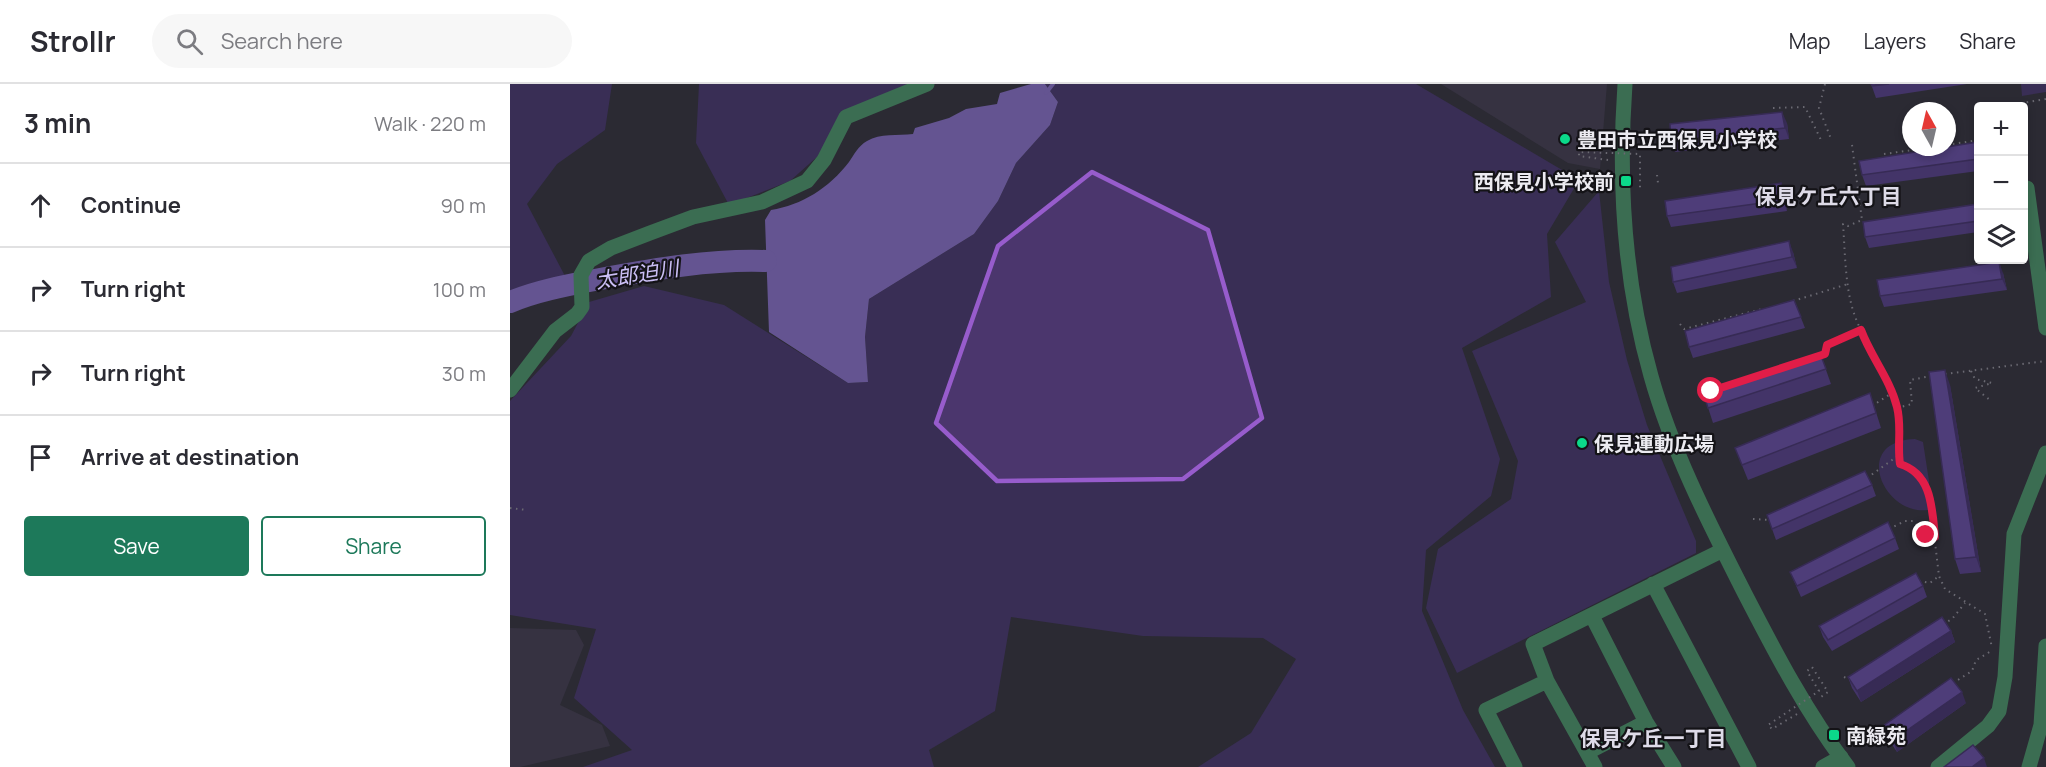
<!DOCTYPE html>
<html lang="en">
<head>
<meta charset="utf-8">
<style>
  body { margin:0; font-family:Manrope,"Noto Sans JP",sans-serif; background:#f7f7f7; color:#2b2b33 }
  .controls { position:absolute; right:18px; top:18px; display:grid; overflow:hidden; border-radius:6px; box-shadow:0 3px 9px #0003 }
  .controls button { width:54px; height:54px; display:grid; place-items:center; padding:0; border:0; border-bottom:2px solid #e1e1e2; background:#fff; color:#2b2b33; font:30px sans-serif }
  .compass { position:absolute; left:1392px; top:18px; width:54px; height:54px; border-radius:50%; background:#fff; box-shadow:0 3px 9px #0003; rotate:352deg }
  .stop { position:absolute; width:18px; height:18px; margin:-14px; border:4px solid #e11d48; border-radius:50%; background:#fff }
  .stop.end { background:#e11d48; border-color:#fff; box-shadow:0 2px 6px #0008 }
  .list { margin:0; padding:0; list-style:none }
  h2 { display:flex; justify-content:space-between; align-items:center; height:78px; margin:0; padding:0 24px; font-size:26px }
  h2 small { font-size:20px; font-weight:400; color:#7c7c81 }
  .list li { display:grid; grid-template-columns:39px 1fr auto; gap:18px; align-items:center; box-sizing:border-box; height:84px; padding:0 24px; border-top:2px solid #e1e1e2 }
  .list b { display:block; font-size:22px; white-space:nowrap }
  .list em { font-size:20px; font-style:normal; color:#7c7c81 }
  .actions { display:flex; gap:12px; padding:18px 24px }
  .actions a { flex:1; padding:14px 0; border:2px solid #1d795a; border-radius:6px; text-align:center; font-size:21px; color:#1d795a }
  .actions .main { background:#1d795a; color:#fff }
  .icon { flex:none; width:33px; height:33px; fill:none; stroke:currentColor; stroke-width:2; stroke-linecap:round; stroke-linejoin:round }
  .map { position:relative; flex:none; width:1536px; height:683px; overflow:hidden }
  header { display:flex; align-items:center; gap:36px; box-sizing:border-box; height:84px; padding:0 30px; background:#fff; border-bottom:2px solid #e1e1e2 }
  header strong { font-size:28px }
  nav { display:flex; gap:33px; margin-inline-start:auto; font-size:21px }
  .search { width:420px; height:54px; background:#f7f7f7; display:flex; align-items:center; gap:15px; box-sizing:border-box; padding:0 21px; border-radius:33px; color:#7c7c81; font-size:22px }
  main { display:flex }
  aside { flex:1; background:#fff }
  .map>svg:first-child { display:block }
  .built { fill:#363241 }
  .green { fill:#392e55 }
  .water { fill:#645491 }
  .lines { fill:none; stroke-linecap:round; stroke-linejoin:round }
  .stream { stroke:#645491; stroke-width:4 }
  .river { stroke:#645491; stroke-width:22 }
  .path { stroke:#6a6972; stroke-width:2; stroke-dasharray:1.5 4.5; stroke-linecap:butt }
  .minor { stroke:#3b6d52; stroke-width:15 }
  .path-bridge { stroke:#6a6972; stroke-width:2; stroke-dasharray:1.5 4.5; stroke-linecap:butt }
  .wall { fill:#433468 }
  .shaded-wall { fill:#372b55 }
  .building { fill:#4e3d79; stroke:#372b55; stroke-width:1.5 }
  .route { stroke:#e11d48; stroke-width:8 }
  .marked { fill:#975ccc; fill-opacity:0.2; stroke:#975ccc; stroke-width:4.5; stroke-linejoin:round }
  .poi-dot { fill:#0bd98a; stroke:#141317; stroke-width:2 }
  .labels { text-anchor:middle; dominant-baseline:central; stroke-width:4.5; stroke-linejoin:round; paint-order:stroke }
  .poi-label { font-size:20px; font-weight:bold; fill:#ecebf1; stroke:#141317; text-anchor:start }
  .neighbourhood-label { font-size:21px; font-weight:bold; fill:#dedbe8; stroke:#141317 }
  .water-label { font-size:21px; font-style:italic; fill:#cbbff5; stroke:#141317 }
</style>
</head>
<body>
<header>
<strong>Strollr</strong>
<div class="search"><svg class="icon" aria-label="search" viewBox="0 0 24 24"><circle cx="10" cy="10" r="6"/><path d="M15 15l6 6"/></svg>Search here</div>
<nav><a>Map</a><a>Layers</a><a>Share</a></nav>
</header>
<main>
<aside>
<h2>3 min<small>Walk · 220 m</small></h2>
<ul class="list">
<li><svg class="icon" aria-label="ahead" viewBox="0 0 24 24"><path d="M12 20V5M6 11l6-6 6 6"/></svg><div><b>Continue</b></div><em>90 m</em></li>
<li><svg class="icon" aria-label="right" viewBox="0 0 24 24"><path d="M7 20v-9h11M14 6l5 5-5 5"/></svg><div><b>Turn right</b></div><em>100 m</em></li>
<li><svg class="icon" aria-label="right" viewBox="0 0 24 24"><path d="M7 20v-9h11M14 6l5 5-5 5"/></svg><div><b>Turn right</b></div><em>30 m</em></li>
<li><svg class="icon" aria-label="arrive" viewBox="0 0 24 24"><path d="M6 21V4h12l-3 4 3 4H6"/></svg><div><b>Arrive at destination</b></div></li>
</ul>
<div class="actions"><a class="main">Save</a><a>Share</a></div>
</aside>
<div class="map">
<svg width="1536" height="683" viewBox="0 0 1536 683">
  <rect width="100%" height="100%" fill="#2b2a33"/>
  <path class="built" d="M 931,0 L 1097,0 L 1090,85 L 1058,79 Z
    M 0,544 L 66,546 L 74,561 L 50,621 L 92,641 L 100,662 L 10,683 L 0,683 Z"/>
  <path class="green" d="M 0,0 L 102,0 L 95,46 L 47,80 L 17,120 L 55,192 L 0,209 Z
    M 189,0 L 408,0 L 332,30 L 308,72 L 280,97 L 219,121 L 186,59 Z
    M 535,0 L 906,0 L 1069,96 L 1037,150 L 1041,213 L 952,264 L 990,375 L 981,412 L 916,466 L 912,527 L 953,626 L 985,683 L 688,683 L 741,649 L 786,575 L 753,554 L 633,552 L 501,533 L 485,627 L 419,666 L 424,683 L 73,683 L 122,666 L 64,614 L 86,545 L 0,531 L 0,317 L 61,252 L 79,218 L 134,202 L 214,221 L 338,299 L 358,298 L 355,253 L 359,215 L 464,150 L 488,117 L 506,79 L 540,41 L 548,18 Z
    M 1511,0 L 1536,0 L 1536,8 L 1512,12 Z
    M 1089,107 L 1099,198 L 1117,276 L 1137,341 L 1186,457 L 1186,469 L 947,589 L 916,524 L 928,465 L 1001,415 L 1008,377 L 962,267 L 1076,218 L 1045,158 Z
    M 1405,355 L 1413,358 L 1419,397 L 1418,426 C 1373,432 1341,357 1405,355 Z"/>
  <path class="water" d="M 521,0 L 535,0 L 548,18 L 540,41 L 506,79 L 488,117 L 464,150 L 359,215 L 355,253 L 358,298 L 338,299 L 259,248 L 255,136 L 261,126 C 292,121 319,104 339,78 C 344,71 348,62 357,57 C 370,49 388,52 403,50 L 405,44 L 439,34 L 456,25 L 487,20 L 490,9 Z"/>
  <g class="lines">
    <path class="stream" d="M 536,9 L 543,0"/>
    <path class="river" d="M 0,218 C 29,206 59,201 90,195 C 145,185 201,175 256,177"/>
    <path class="path" d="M 1315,0 L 1309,24 L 1321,55
      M 1493,22 L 1536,15
      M 1263,24 L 1295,23 L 1312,58
      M 1342,61 L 1352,136 L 1338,142 L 1333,140 C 1335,167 1335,197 1342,223 C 1352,259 1379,288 1387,325 C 1392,345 1387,361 1390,380 L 1406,388 L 1419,408 L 1429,492 L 1435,505 L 1475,530 L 1482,564
      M 1437,61 L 1468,56
      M 1374,70 L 1424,63
      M 1147,91 L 1148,99
      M 1283,217 L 1338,200
      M 1170,240 L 1174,245 L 1252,225
      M 1310,272 L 1315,270 L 1317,261 L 1350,246
      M 1461,287 L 1465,295 L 1482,299 L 1465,304 L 1480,316
      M 1435,290 L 1536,277
      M 1362,322 L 1382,309
      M 1387,324 L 1402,320 L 1400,296 L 1421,292
      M 1357,394 L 1389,371
      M 0,424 L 17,426
      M 1243,435 L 1261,436
      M 1379,445 L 1395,437 L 1403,437 L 1416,451 L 1425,453
      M 1409,497 L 1420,499 L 1429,492
      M 1433,540 L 1442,535 L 1455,519
      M 1334,593 L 1341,596
      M 1443,599 L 1462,587 L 1466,576 L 1483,566"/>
    <path class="minor" d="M 1115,0 C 1108,98 1114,197 1141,292 C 1162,367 1199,439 1234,508 C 1265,568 1297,630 1338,683
      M 1517,104 L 1536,244
      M 0,306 L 45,247 L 67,230 L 72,223 L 71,191 L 79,177 L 101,164 L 140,149 L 183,133 L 252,118 L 297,97 L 314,76 L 336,33 L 417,0
      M 1143,500 L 1239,683
      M 1082,532 L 1136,638 L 1164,683
      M 1078,668 L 1136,638
      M 1005,683 L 976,626 L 1037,597
      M 1085,683 L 1037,597 L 1023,560 L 1213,466
      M 1313,683 L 1331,673
      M 1428,683 L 1478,642 L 1489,627 L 1495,593 L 1504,450 L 1536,369
      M 1519,683 L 1531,641 L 1536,562"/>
    <path class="path-bridge" d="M 1098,76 L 1069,72 L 1069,68 L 1130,70 L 1130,105
      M 1287,630 L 1262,645 L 1258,641 L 1309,607 L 1297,587 L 1302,583 L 1318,608 L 1308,615"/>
  </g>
  <path class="wall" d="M 1361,0 L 1457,0 L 1366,14 Z
    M 1277,39 L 1279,55 L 1165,68 L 1161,57 Z
    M 1468,58 L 1468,87 L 1356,102 L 1352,91 Z
    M 1271,99 L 1275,110 L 1277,127 L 1161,143 L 1157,132 Z
    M 1468,120 L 1468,148 L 1359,164 L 1355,153 Z
    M 1283,168 L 1287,184 L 1167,209 L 1163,198 Z
    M 1493,189 L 1497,206 L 1374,223 L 1370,212 Z
    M 1284,216 L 1295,244 L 1183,274 L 1179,263 Z
    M 1310,269 L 1321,300 L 1203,339 L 1193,308 Z
    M 1440,301 L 1471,488 L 1450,490 L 1445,475 Z
    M 1360,309 L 1371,344 L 1238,396 L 1225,364 Z
    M 1362,401 L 1366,412 L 1266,456 L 1257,431 Z
    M 1385,454 L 1389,465 L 1291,513 L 1280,488 Z
    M 1413,502 L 1417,513 L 1322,567 L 1313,553 L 1309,542 Z
    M 1441,547 L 1445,558 L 1351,618 L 1342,604 L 1338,593 Z
    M 1456,619 L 1387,668 L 1377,653 L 1373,642 Z"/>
  <path class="shaded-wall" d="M 1272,28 L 1277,39 L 1279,55 L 1275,44 Z
    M 1271,99 L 1275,110 L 1277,127 L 1273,116 Z
    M 1279,157 L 1283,168 L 1287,184 L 1282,173 Z
    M 1489,178 L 1493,189 L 1497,206 L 1492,195 Z
    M 1435,286 L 1440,301 L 1471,488 L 1466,473 Z
    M 1441,547 L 1445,558 L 1351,618 L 1347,607 Z
    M 1452,608 L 1456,619 L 1387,668 L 1383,656 Z
    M 1474,674 L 1477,683 L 1462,683 Z"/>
  <path class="building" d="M 1361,0 L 1379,0 L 1362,2 Z
    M 1272,28 L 1275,44 L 1161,57 L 1160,40 Z
    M 1468,58 L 1468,75 L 1352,91 L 1349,77 Z
    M 1271,99 L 1273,116 L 1157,132 L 1155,117 Z
    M 1468,120 L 1468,137 L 1355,153 L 1353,138 Z
    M 1279,157 L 1282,173 L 1163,198 L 1161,183 Z
    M 1489,178 L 1492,195 L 1370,212 L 1367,196 Z
    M 1284,216 L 1291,233 L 1179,263 L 1175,247 Z
    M 1310,269 L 1316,285 L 1198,324 L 1193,308 Z
    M 1435,286 L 1466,473 L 1445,475 L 1419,288 Z
    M 1360,309 L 1366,329 L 1232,381 L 1225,364 Z
    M 1355,387 L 1362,401 L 1262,445 L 1257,431 Z
    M 1378,438 L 1385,454 L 1287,502 L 1280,488 Z
    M 1406,489 L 1413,502 L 1318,556 L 1309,542 Z
    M 1432,533 L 1441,547 L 1347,607 L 1338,593 Z
    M 1441,594 L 1452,608 L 1383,656 L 1373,642 Z
    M 1463,661 L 1474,674 L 1462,683 L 1434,683 Z"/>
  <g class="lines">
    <path class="route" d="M 1201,307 L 1315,270 L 1317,261 L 1351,246 C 1361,273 1380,295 1387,323 C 1392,343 1387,360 1390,380 C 1422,390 1422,424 1425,453 L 1416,451"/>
  </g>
  <path class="marked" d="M 582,88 L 698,146 L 752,334 L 673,395 L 487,397 L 426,339 L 488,162 Z"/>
  <g class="poi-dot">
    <circle cx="1055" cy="55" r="6"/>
    <rect x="1110" y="91" width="12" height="12" rx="3"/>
    <circle cx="1072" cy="359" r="6"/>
    <rect x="1318" y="645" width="12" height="12" rx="3"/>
  </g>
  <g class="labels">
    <g class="poi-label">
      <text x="1067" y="55">豊田市立西保見小学校</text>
      <text x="1104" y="97" text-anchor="end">西保見小学校前</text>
      <text x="1084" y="359">保見運動広場</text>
      <text x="1336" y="651">南緑苑</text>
    </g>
    <g class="neighbourhood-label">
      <text x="1318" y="112">保見ケ丘六丁目</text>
      <text x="1143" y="654">保見ケ丘一丁目</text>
    </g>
    <g class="water-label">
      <text transform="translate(127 190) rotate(-9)">太郎迫川</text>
    </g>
  </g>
</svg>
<div class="controls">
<button>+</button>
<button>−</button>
<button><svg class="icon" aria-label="layers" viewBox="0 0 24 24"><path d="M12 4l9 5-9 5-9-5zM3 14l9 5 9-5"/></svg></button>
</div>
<svg class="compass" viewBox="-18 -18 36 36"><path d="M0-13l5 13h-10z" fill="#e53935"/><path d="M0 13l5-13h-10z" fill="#7c7c81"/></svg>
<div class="stop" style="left:1201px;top:307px"></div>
<div class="stop end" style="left:1416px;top:451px"></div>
</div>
</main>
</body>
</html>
